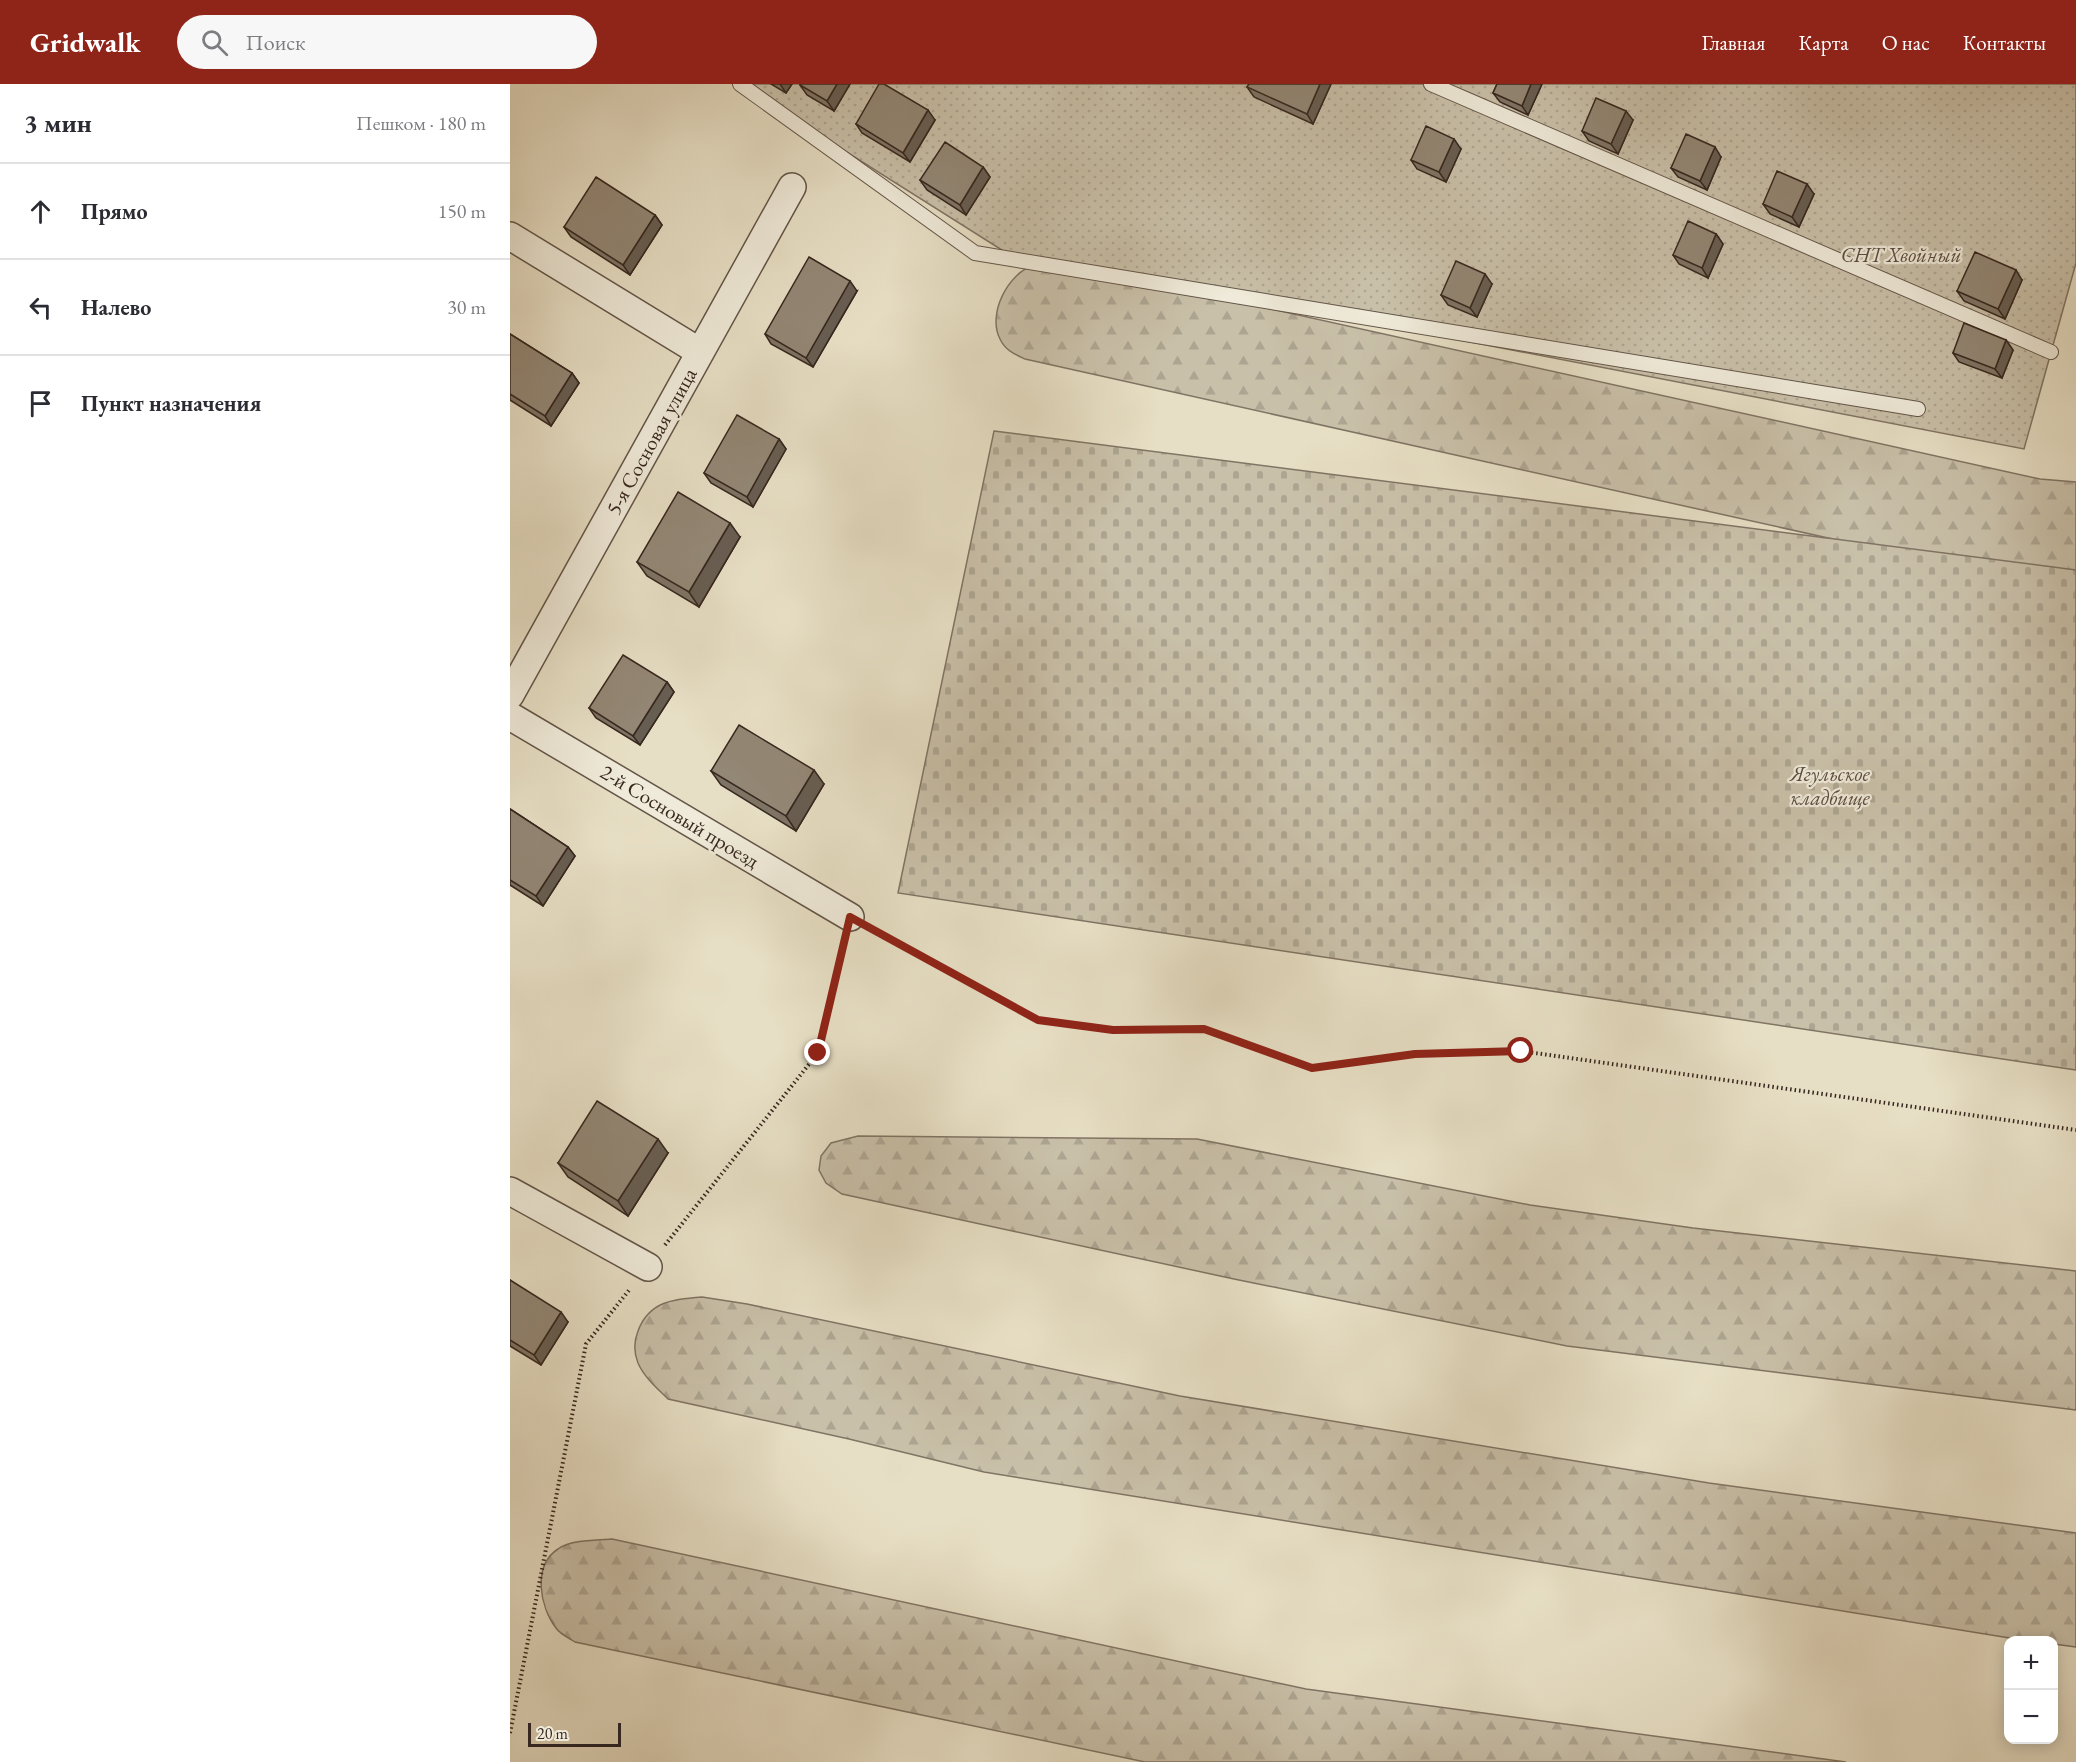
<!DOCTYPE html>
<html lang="ru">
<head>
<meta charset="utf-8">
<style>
  body { margin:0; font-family:"EB Garamond",serif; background:#f7f7f7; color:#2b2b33 }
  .controls { position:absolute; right:18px; bottom:18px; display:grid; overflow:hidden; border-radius:12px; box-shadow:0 3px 15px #0003 }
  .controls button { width:54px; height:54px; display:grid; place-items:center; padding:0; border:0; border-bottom:2px solid #e1e1e2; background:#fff; color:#2b2b33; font:30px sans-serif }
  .scale { position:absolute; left:18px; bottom:15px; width:93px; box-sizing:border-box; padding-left:6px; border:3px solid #37271f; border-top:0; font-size:16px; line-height:21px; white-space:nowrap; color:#37271f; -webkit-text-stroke:4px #efead9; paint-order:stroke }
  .stop { position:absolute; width:18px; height:18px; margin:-14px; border:4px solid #8f2418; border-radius:50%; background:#fff }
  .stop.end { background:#8f2418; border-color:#fff; box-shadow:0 2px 6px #0008 }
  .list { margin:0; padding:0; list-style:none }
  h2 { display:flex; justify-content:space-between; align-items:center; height:78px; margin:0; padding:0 24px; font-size:26px }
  h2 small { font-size:20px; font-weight:400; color:#7c7c81 }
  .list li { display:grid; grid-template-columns:39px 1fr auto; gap:18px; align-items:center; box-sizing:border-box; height:96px; padding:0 24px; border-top:2px solid #e1e1e2 }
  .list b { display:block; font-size:22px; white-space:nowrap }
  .list em { font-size:20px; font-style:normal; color:#7c7c81 }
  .icon { flex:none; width:33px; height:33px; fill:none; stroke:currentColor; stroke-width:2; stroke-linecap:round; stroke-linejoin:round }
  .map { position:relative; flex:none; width:1566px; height:1678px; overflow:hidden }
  header { display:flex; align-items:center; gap:36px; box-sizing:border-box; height:84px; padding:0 30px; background:#8f2418; color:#fff }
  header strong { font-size:28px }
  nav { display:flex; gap:33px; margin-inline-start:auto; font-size:21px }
  .search { width:420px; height:54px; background:#f7f7f7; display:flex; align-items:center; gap:15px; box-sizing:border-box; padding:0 21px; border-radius:33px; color:#7c7c81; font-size:22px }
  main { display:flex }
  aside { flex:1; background:#fff }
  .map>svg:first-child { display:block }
  .green { fill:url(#green-dots); stroke:#807464; stroke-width:1.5 }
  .forest { fill:url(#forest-firs); stroke:#807464; stroke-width:1.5 }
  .cemetery { fill:url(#cemetery-stones); stroke:#807464; stroke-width:1.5 }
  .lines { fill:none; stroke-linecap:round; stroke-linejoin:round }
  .lane-casing { stroke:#635548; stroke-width:16 }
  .street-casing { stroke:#635548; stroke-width:30 }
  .path { stroke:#37271f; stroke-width:4; stroke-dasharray:1.5 3; stroke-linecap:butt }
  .lane { stroke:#efead9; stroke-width:14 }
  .street { stroke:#efead9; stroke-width:27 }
  .wall { fill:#7e7465; stroke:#37271f; stroke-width:1.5 }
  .shaded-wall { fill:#675e52; stroke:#37271f; stroke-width:1.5 }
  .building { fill:#938775; stroke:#37271f; stroke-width:1.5 }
  .route { stroke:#8f2418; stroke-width:8 }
  .labels { text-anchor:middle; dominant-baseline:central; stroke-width:4.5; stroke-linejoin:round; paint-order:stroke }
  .park-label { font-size:21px; font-style:italic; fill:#5c4d42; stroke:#efead9 }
  .street-label { font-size:21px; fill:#37271f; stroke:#efead9 }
</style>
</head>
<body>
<header>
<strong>Gridwalk</strong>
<div class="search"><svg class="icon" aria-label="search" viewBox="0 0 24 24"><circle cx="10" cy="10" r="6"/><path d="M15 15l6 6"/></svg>Поиск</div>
<nav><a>Главная</a><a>Карта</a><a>О нас</a><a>Контакты</a></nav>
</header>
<main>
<aside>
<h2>3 мин<small>Пешком · 180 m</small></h2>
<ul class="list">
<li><svg class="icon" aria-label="ahead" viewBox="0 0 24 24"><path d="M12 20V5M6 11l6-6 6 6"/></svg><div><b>Прямо</b></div><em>150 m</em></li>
<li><svg class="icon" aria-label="left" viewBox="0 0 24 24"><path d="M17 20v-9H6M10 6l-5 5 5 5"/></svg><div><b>Налево</b></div><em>30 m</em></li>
<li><svg class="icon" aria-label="arrive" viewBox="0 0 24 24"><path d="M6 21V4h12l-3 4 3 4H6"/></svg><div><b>Пункт назначения</b></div></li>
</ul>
</aside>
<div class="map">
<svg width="1566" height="1678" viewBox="0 0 1566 1678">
  <defs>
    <pattern id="green-dots" width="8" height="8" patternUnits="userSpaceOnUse" patternTransform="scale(1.5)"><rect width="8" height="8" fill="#c9c0a9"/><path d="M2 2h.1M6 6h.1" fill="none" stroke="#ada591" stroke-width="1.8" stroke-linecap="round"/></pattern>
    <pattern id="forest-firs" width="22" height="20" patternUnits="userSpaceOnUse" patternTransform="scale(1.5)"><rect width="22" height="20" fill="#c9c0a9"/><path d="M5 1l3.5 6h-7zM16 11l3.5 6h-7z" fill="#ada591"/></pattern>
    <pattern id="cemetery-stones" width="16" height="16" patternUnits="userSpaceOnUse" patternTransform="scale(1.5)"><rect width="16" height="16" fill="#c9c0a9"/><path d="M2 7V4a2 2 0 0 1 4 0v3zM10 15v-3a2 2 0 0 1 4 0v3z" fill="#ada591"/></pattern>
  </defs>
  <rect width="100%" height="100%" fill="#e7dfc5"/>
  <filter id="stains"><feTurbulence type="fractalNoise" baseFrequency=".00333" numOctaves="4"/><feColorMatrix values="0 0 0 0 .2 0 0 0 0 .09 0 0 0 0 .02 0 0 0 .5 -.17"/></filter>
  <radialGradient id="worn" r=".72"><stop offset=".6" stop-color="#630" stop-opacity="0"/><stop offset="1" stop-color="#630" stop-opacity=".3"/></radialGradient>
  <path class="green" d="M 229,0 L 1566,0 L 1566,179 L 1514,365 L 495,168 Z"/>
  <path class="forest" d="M 557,180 L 1530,395 L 1566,398 L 1566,498 L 1430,479 L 515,275 C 504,270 495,266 490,255 C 477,230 498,189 524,181 C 534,178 547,180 557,180 Z
    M 348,1052 L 687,1055 L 1020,1121 L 1183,1144 L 1566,1187 L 1566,1326 L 1057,1262 L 724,1195 L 332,1110 L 316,1099 L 309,1086 L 311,1072 L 321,1059 Z
    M 192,1213 L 237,1220 L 670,1312 L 1199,1399 L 1566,1449 L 1566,1563 L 1544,1560 L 1544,1556 L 1512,1556 L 474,1388 L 339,1355 L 158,1315 C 147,1304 134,1293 128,1279 C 124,1269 124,1257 128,1247 C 139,1217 164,1215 192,1213 Z
    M 102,1455 L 796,1605 L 1336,1678 L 635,1678 L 65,1558 C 59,1554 50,1550 46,1544 C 30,1523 22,1482 48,1465 C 60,1456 87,1456 102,1455 Z"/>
  <path class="cemetery" d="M 484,347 L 1566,486 L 1566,986 L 388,809 Z"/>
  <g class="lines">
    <defs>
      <path id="lane" d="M 230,0 L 465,169 L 1408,325
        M 921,0 L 1541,268"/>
      <path id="street" d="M 0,152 L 190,268
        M 0,611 L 282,103
        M 0,632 L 340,833
        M 0,1107 L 138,1183"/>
    </defs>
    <use href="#lane" class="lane-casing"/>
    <use href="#street" class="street-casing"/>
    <path class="path" d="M 365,846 L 528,936 L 603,946 L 694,945 L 802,984 L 905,970 L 1011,967 L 1566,1046
      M 155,1161 L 308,969 L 334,859
      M 0,1649 L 76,1260 L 120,1205"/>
    <use href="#lane" class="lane"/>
    <use href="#street" class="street"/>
  </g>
  <path class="wall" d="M 261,0 L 282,0 L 276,9 Z
    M 290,0 L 340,0 L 324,27 L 297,11 L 290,1 Z
    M 739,0 L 821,0 L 803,40 L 744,13 L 737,3 Z
    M 987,0 L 1032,0 L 1018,31 L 990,18 L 983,9 Z
    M 425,36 L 400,78 L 352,49 L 346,40 Z
    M 1123,36 L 1108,70 L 1079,57 L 1072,47 Z
    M 951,65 L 936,98 L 907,85 L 901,76 Z
    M 1211,73 L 1197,106 L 1168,93 L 1161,84 Z
    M 473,83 L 480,93 L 456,131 L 417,106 L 410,96 Z
    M 1304,110 L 1289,143 L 1260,130 L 1253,120 Z
    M 145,131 L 152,141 L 120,191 L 61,153 L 54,143 Z
    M 1206,150 L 1213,160 L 1198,194 L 1169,180 L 1163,171 Z
    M 1512,196 L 1495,235 L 1454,217 L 1447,207 Z
    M 982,200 L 967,233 L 938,221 L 931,211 Z
    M 347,207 L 303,283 L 261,260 L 255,250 Z
    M 0,250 L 62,289 L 69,299 L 41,342 L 0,316 Z
    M 1496,256 L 1503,266 L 1492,294 L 1449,278 L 1443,269 Z
    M 269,355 L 276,365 L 243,423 L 201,399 L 194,389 Z
    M 230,453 L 189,523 L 137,492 L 127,478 Z
    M 157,598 L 164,608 L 130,661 L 86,634 L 79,624 Z
    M 201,687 L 314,700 L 286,747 L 211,701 Z
    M 0,725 L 58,763 L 65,772 L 33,822 L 0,801 Z
    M 158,1069 L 118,1132 L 58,1093 L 48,1079 Z
    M 0,1196 L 58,1238 L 31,1281 L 0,1262 Z"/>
  <path class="shaded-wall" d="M 270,0 L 282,0 L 276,9 Z
    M 327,0 L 340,0 L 324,27 L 317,17 Z
    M 810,0 L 821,0 L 803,40 L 797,30 Z
    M 1021,0 L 1032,0 L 1018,31 L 1012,22 Z
    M 418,26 L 425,36 L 400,78 L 393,69 Z
    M 1116,27 L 1123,36 L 1108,70 L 1101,60 Z
    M 944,55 L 951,65 L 936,98 L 929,88 Z
    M 1205,63 L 1211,73 L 1197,106 L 1190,97 Z
    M 473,83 L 480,93 L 456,131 L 450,121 Z
    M 1297,100 L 1304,110 L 1289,143 L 1282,133 Z
    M 145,131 L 152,141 L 120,191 L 113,181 Z
    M 1206,150 L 1213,160 L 1198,194 L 1192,184 Z
    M 1506,186 L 1512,196 L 1495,235 L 1488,225 Z
    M 975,190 L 982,200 L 967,233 L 960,224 Z
    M 340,197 L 347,207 L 303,283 L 296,274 Z
    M 1496,256 L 1503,266 L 1492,294 L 1485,285 Z
    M 62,289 L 69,299 L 41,342 L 35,332 Z
    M 269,355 L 276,365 L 243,423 L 237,413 Z
    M 220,439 L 230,453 L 189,523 L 179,508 Z
    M 157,598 L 164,608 L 130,661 L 123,652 Z
    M 304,686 L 314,700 L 286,747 L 276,732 Z
    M 58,763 L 65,772 L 33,822 L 26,812 Z
    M 148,1055 L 158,1069 L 118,1132 L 108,1117 Z
    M 51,1228 L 58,1238 L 31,1281 L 24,1271 Z"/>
  <path class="building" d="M 290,0 L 327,0 L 317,17 L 290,1 Z
    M 369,0 L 374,0 L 418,26 L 393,69 L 346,40 Z
    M 739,0 L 810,0 L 797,30 L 737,3 Z
    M 987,0 L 1021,0 L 1012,22 L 983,9 Z
    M 1086,14 L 1116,27 L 1101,60 L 1072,47 Z
    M 916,42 L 944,55 L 929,88 L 901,76 Z
    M 1176,50 L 1205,63 L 1190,97 L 1161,84 Z
    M 435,58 L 473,83 L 450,121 L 410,96 Z
    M 1267,87 L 1297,100 L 1282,133 L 1253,120 Z
    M 86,93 L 145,131 L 113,181 L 54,143 Z
    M 1178,137 L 1206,150 L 1192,184 L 1163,171 Z
    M 1465,168 L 1506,186 L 1488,225 L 1447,207 Z
    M 299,173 L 340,197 L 296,274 L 255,250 Z
    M 946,177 L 975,190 L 960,224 L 931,211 Z
    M 1454,239 L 1496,256 L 1485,285 L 1443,269 Z
    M 0,250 L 62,289 L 35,332 L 0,310 Z
    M 227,331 L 269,355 L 237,413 L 194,389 Z
    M 168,408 L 220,439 L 179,508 L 127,478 Z
    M 113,571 L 157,598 L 123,652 L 79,624 Z
    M 229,641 L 304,686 L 276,732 L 201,687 Z
    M 0,725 L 58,763 L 26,812 L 0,796 Z
    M 87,1017 L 148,1055 L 108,1117 L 48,1079 Z
    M 0,1196 L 51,1228 L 24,1271 L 0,1256 Z"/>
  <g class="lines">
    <path class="route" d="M 308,969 L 340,833 L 528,936 L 603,946 L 694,945 L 802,984 L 905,970 L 1011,967"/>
  </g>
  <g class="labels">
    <g class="park-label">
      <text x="1391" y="170">СНТ Хвойный</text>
      <text x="1320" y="689">Ягульское<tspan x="1320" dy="24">кладбище</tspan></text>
    </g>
    <g class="street-label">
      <text transform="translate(141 357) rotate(-61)">5-я Сосновая улица</text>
      <text transform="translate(170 732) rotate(31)">2-й Сосновый проезд</text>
    </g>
  </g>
  <rect width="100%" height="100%" filter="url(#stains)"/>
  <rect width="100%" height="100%" fill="url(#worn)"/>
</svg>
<div class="controls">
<button>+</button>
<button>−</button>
</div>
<div class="scale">20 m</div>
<div class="stop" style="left:1011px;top:967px"></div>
<div class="stop end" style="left:308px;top:969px"></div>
</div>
</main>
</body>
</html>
